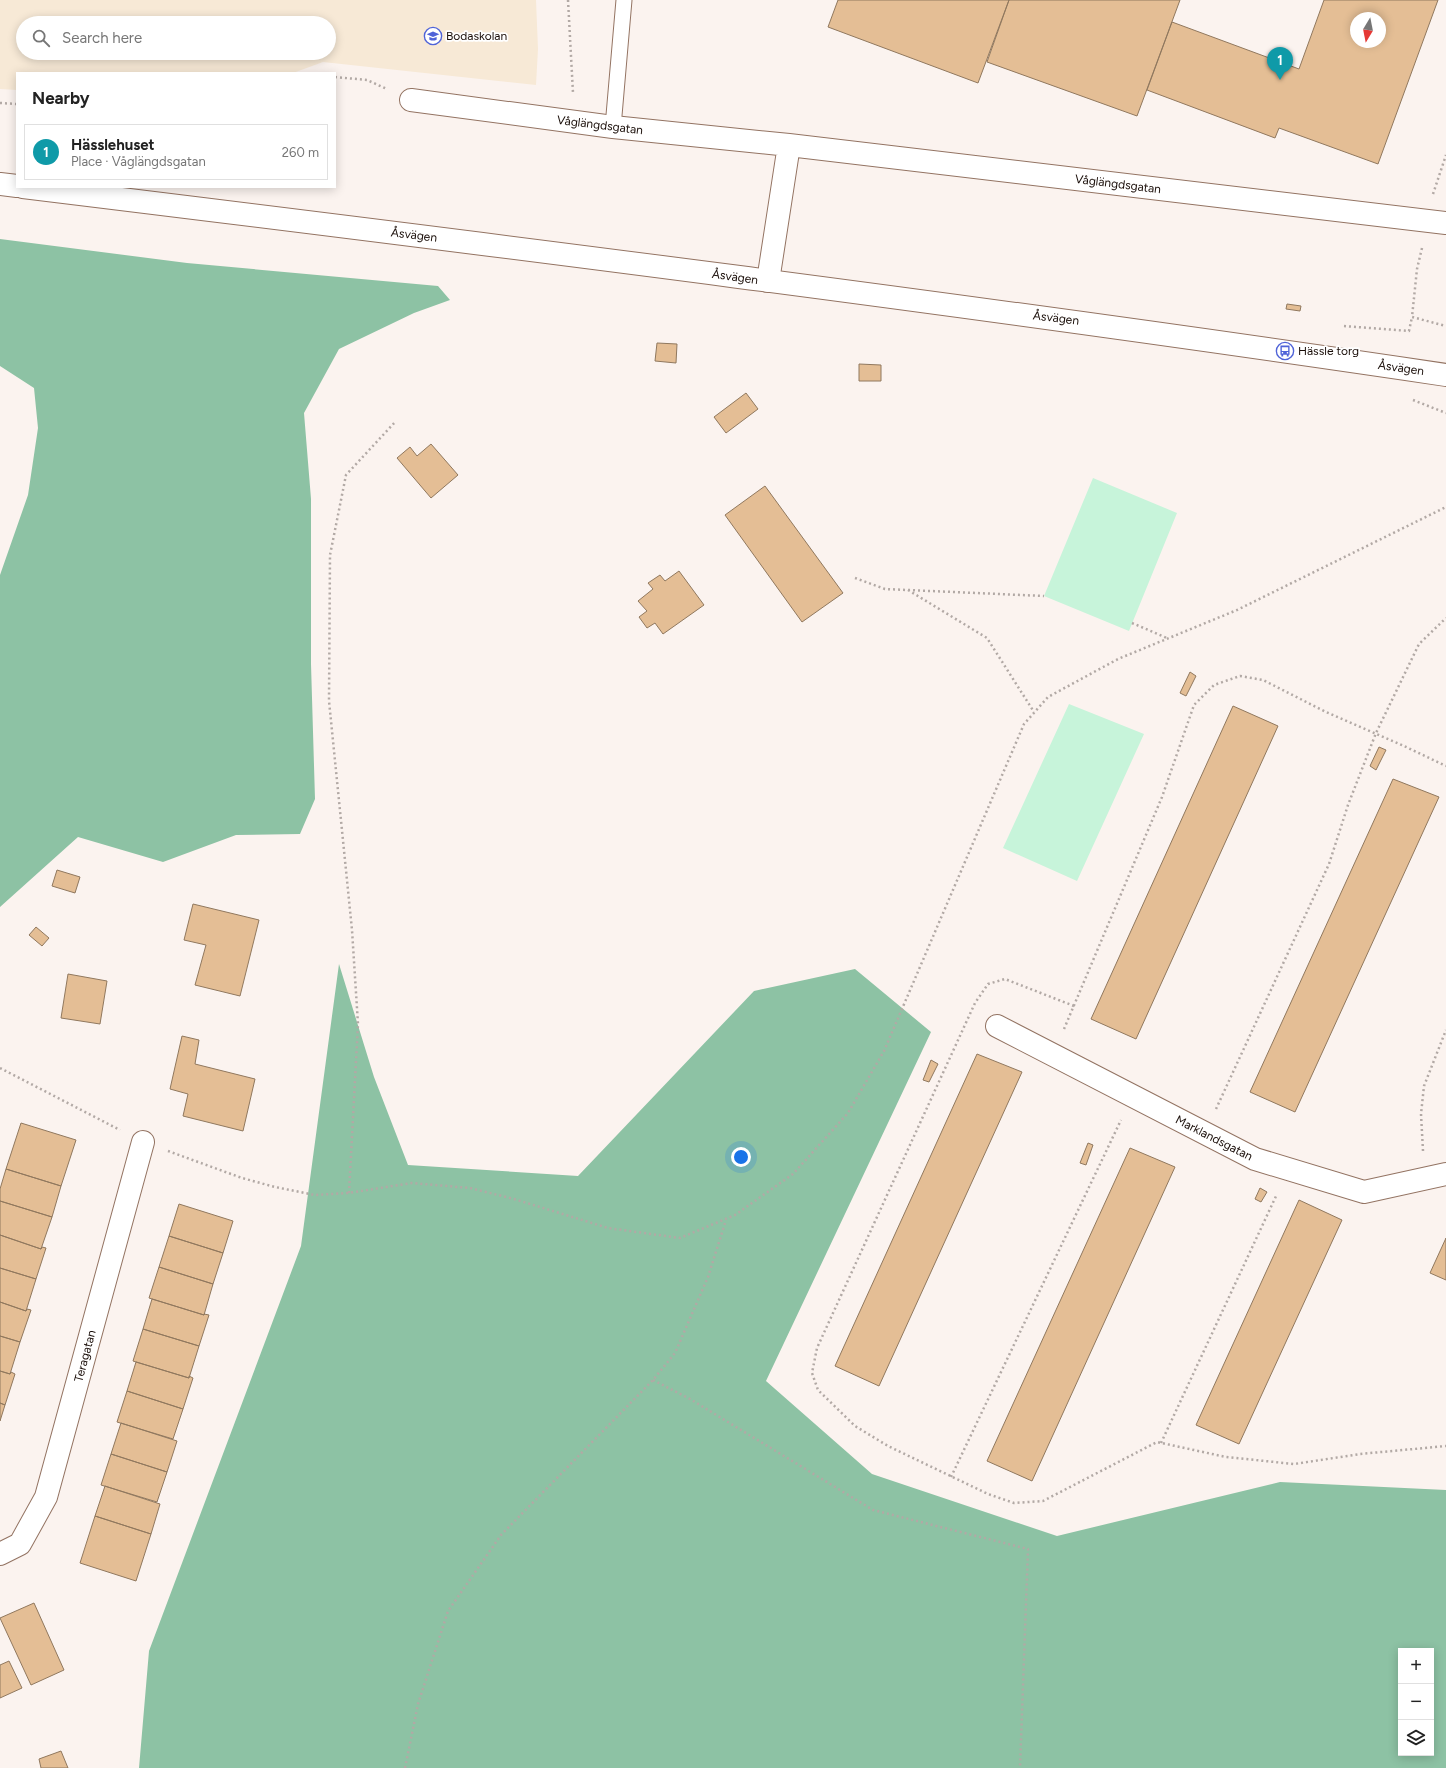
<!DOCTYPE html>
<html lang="en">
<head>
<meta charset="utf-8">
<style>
  body { margin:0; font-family:Figtree,sans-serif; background:#f6f6f6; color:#222 }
  .controls { position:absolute; right:12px; bottom:12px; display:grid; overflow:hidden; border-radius:0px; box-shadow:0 2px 10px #0003 }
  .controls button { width:36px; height:36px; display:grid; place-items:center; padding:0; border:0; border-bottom:1px solid #e0e0e0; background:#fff; color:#222; font:20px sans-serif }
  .compass { position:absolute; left:1350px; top:12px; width:36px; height:36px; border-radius:50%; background:#fff; box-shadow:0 2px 10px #0003; rotate:190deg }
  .you { position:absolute; left:741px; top:1157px; width:14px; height:14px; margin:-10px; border:3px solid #fff; border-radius:50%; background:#1a73e8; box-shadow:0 0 0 6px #1a73e833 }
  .badge { display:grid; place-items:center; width:26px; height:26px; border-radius:50%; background:#4f63d8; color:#fff; font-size:13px; font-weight:700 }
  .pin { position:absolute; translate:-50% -33px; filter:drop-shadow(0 1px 2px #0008) }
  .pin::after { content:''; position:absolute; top:21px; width:14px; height:12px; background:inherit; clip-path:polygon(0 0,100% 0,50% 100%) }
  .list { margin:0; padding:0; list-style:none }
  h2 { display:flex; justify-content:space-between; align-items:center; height:52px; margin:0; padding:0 16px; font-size:17px }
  h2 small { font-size:13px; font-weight:400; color:#767676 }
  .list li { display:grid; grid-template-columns:26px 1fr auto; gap:12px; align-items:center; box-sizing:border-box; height:56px; margin:0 8px 8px; padding:0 8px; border:1px solid #e0e0e0; border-radius:0px }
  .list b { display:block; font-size:15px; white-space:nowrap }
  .list p { margin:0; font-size:13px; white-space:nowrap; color:#767676 }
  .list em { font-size:13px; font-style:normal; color:#767676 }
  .icon { flex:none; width:22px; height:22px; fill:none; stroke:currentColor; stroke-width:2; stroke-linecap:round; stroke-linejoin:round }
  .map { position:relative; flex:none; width:1446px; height:1768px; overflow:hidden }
  .search { position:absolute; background:#fff; box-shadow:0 2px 10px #0003; left:16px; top:16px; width:320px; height:44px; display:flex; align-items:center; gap:10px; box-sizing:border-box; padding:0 14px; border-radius:22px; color:#767676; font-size:15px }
  .panel { position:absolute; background:#fff; box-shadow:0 2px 10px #0003; left:16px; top:72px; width:320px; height:116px; border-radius:0px }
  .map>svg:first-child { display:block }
  .education { fill:#f7e9d6; fill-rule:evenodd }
  .green { fill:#c7f4da }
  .forest { fill:#8dc2a4; fill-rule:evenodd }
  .building { fill:#e4be95; stroke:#90785e; fill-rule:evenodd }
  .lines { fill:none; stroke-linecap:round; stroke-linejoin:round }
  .service-casing { stroke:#937362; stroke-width:17 }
  .minor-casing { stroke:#937362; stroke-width:24 }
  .tertiary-casing { stroke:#937362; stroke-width:24 }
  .path { stroke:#b2a9a5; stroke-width:2.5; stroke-dasharray:2 3; stroke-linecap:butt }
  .service { stroke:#fff; stroke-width:15 }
  .minor { stroke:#fff; stroke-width:22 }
  .tertiary { stroke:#fff; stroke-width:22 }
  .labels { text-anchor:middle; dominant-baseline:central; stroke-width:3.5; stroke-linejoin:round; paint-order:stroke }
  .poi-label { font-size:12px; fill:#180c07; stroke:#fff; text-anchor:start }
  .street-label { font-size:12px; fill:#180c07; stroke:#fff }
</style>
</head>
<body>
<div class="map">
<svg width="1446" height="1768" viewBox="0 0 1446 1768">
  <rect width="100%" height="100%" fill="#fbf3ef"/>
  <path class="education" d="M 0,0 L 536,0 L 538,49 L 536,85 L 323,62 L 293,73 L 17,73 L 17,90 L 0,89 ZM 23,23 L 329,23 L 329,53 L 23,53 Z"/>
  <path class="green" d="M 1093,478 L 1177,513 L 1129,631 L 1044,596 Z
    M 1069,704 L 1144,734 L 1077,881 L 1003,848 Z"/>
  <path class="forest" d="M 0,239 L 187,263 L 438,286 L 450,300 L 414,313 L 339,349 L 304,413 L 311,499 L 311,664 L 315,799 L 300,834 L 236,835 L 163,862 L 78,837 L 0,907 L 0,575 L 28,495 L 38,428 L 34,388 L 0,366 Z
    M 339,964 L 374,1077 L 408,1165 L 578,1176 L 754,991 L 855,969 L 931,1032 L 766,1381 L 872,1474 L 1057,1536 L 1280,1482 L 1446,1490 L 1446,1768 L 139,1768 L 149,1651 L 301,1246 ZM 1401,1651 L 1431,1651 L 1431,1753 L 1401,1753 Z"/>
  <path class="building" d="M 838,0 L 1009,0 L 978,83 L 828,27 Z
    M 1009,0 L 1180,0 L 1137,116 L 987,62 Z
    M 1324,0 L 1438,0 L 1378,164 L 1279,128 L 1275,138 L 1147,90 L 1172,22 L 1299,69 ZM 1356,18 L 1380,18 L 1380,42 L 1356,42 Z
    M 1287,304 L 1301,306 L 1300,311 L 1286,309 Z
    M 657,343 L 677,344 L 676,363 L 655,361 Z
    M 859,364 L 881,365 L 881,381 L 859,381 Z
    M 746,393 L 758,409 L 726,433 L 714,417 Z
    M 431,444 L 458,475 L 431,498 L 397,458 L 410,447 L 417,456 Z
    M 765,486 L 843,593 L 802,622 L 725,515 Z
    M 679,571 L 704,605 L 663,634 L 655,623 L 647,628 L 639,617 L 647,611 L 638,601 L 653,589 L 648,583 L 660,575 L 665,581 Z
    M 1190,672 L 1196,676 L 1186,696 L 1180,693 Z
    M 1233,706 L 1278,726 L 1136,1039 L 1091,1019 Z
    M 1379,747 L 1386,750 L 1376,770 L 1370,766 Z
    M 1393,779 L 1439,797 L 1295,1112 L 1250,1092 Z
    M 57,870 L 80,877 L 75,893 L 52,886 Z
    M 193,904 L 259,920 L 240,996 L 195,985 L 206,945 L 184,940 Z
    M 36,927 L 49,938 L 42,946 L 29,935 Z
    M 68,974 L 107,981 L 100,1024 L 61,1018 Z
    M 182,1036 L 199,1040 L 195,1064 L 255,1079 L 243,1131 L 183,1116 L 188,1094 L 170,1089 Z
    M 977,1054 L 1022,1072 L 879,1386 L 835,1366 Z
    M 931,1060 L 938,1064 L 929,1082 L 923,1080 Z
    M 21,1123 L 76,1140 L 61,1186 L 6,1169 Z
    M 1088,1143 L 1093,1145 L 1086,1165 L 1080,1163 Z
    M 1130,1148 L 1175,1167 L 1032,1481 L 987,1461 Z
    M 6,1169 L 61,1186 L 52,1217 L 0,1201 L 0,1189 Z
    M 1260,1188 L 1267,1192 L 1261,1202 L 1255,1199 Z
    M 1299,1200 L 1342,1220 L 1239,1444 L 1196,1425 Z
    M 0,1201 L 52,1217 L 41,1249 L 0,1235 Z
    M 179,1204 L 233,1221 L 223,1253 L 169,1236 Z
    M 0,1235 L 41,1249 L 42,1247 L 46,1248 L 36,1279 L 0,1268 Z
    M 169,1236 L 223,1253 L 213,1284 L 159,1267 Z
    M 1446,1238 L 1446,1280 L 1430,1273 Z
    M 159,1267 L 213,1284 L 204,1315 L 149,1298 Z
    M 0,1268 L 36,1279 L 26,1311 L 0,1302 Z
    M 152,1299 L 204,1315 L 204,1314 L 209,1315 L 199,1346 L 143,1329 Z
    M 0,1302 L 26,1311 L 27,1309 L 31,1310 L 20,1342 L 0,1336 Z
    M 143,1329 L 199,1346 L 189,1378 L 133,1361 Z
    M 0,1336 L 20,1342 L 10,1374 L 0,1371 Z
    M 136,1362 L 189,1378 L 189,1376 L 193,1378 L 183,1409 L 127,1391 Z
    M 0,1371 L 10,1374 L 11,1372 L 15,1374 L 5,1405 L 0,1403 Z
    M 127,1391 L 183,1409 L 173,1439 L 117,1422 Z
    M 0,1403 L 5,1405 L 0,1421 Z
    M 121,1423 L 177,1441 L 167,1472 L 111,1454 Z
    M 111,1454 L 167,1472 L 157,1502 L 101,1485 Z
    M 105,1486 L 160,1504 L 151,1534 L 95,1516 Z
    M 95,1516 L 151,1534 L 136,1581 L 80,1563 Z
    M 34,1603 L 64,1670 L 31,1685 L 0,1618 Z
    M 9,1661 L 22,1688 L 0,1698 L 0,1665 Z
    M 61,1751 L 68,1768 L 41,1768 L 39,1759 Z"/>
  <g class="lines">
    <defs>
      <path id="service" d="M 613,127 L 624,0"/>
      <path id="minor" d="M 411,100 L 613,127 L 789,145 L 1446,223
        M 768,281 L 789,145
        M 997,1026 L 1255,1159 L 1364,1192 L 1446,1174
        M 0,1554 L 20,1544 L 46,1497 L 143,1142"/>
      <path id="tertiary" d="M 0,184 L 17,186
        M 23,187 C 498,245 973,305 1446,375"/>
    </defs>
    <use href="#service" class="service-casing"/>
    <use href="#minor" class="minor-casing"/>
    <use href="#tertiary" class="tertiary-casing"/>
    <path class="path" d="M 568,0 L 573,93
      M 335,77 L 367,80 L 387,89
      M 0,103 L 17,104
      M 1433,194 L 1446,155
      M 1422,248 L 1417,269 L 1412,317 L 1446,326
      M 1344,326 L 1409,331 L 1412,317
      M 1413,400 L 1446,413
      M 855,578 L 885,589 L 1044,596
      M 908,590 L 987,638 L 1034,712
      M 1132,623 L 1167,638
      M 1074,1006 L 1005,979 L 988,984 L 975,1003 L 817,1348 L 812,1373 L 818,1390 L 855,1426 L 888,1446 L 988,1494 L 1014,1503 L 1043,1501 L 1157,1442 L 1226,1457 L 1294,1464 L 1360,1454 L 1446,1446
      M 1064,1029 L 1162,797 L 1194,705 L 1214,685 L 1240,676 L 1263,680 L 1326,712 L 1404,746 L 1446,766
      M 0,1068 L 120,1130
      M 1216,1109 L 1329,864 L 1348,805 L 1376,733 L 1419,644 L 1446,618
      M 168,1151 L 242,1178 L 275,1187 L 315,1195 L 348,1193 L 412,1183 L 470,1188 L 514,1199 L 608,1228 L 680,1238 L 735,1215 L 793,1174 L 848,1113 L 884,1051 L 1024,724 L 1048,697 L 1118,659 L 1237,610 L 1446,507
      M 1423,1151 L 1421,1114 L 1424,1086 L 1446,1030
      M 349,1193 L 358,1024 L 352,930 L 329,701 L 330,555 L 346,475 L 396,421
      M 653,1380 L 690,1399 L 873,1510 L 1028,1549 L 1020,1768
      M 1161,1443 L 1277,1194
      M 951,1477 L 1121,1120
      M 405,1768 L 418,1704 L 448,1611 L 501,1535 L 653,1380 L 675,1353 L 708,1277 L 726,1220"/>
    <use href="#service" class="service"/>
    <use href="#minor" class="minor"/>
    <use href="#tertiary" class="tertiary"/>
  </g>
  <defs>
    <symbol id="school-ring" viewBox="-11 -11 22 22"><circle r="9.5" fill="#fff" stroke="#4f63d8" stroke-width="1.5"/><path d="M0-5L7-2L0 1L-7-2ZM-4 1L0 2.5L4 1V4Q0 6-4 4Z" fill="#4f63d8"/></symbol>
    <symbol id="bus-ring" viewBox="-11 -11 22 22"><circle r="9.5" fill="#fff" stroke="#4f63d8" stroke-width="1.5"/><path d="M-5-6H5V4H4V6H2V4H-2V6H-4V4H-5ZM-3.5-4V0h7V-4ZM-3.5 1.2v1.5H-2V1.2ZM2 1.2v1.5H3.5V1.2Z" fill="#4f63d8"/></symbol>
  </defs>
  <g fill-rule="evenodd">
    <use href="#school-ring" x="423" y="26" width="20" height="20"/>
    <use href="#bus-ring" x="1275" y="341" width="20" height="20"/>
  </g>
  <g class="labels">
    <g class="poi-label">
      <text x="446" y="36">Bodaskolan</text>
      <text x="1298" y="351">Hässle torg</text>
    </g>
    <g class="street-label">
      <text transform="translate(600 125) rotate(7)">Våglängdsgatan</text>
      <text transform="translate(1118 184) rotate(7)">Våglängdsgatan</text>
      <text transform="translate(414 235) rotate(7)">Åsvägen</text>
      <text transform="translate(735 277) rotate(8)">Åsvägen</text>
      <text transform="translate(1056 318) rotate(7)">Åsvägen</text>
      <text transform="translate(1401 368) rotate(8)">Åsvägen</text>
      <text transform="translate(1214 1138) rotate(27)">Marklandsgatan</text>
      <text transform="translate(85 1356) rotate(-75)">Teragatan</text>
    </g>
  </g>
</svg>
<div class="controls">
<button>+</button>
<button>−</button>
<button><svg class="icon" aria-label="layers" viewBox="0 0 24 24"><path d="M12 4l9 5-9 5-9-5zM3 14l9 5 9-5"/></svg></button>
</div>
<svg class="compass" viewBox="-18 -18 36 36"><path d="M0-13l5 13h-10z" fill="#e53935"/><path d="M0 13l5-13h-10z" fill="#767676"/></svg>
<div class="you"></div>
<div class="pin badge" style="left:1280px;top:80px;background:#0f9aa8">1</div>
<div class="search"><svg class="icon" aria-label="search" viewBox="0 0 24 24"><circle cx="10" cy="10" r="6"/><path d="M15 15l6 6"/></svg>Search here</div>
<section class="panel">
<h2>Nearby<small></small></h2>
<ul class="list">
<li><span class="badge" style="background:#0f9aa8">1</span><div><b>Hässlehuset</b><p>Place · Våglängdsgatan</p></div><em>260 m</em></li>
</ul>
</section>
</div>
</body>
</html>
